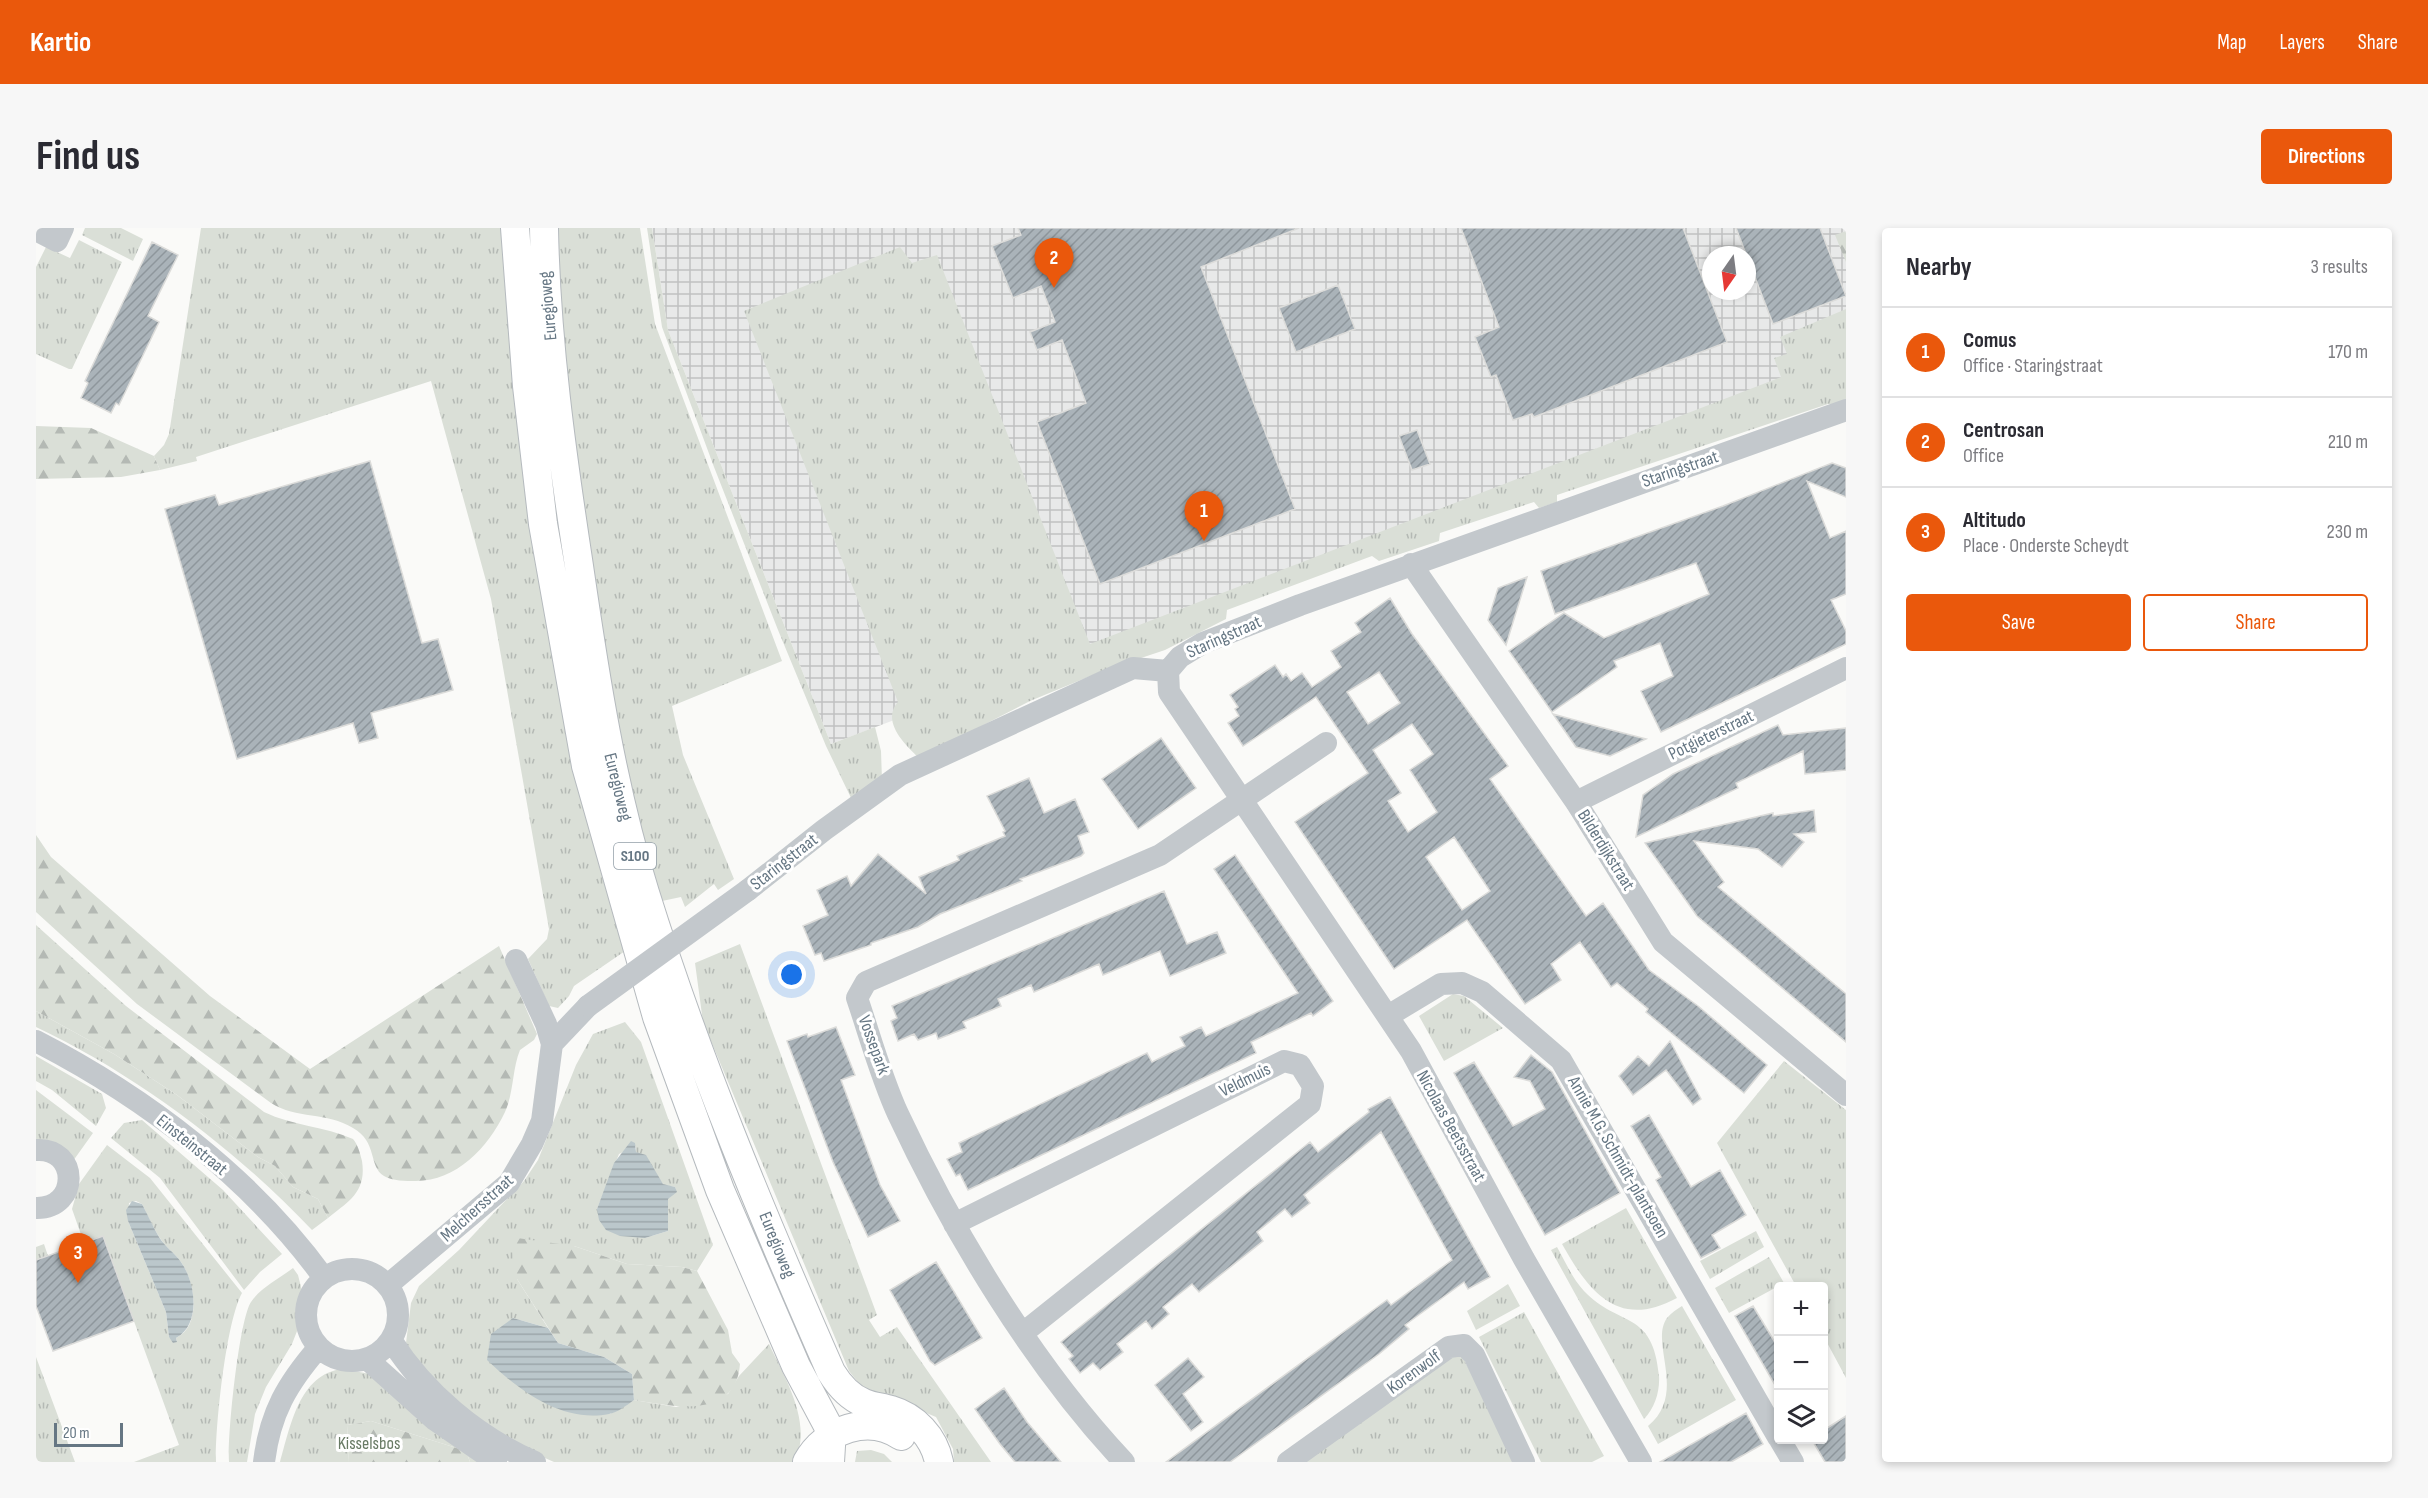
<!DOCTYPE html>
<html lang="en">
<head>
<meta charset="utf-8">
<style>
  body { margin:0; font-family:"Sofia Sans Condensed",sans-serif; background:#f7f7f7; color:#2b2b33 }
  .controls { position:absolute; right:18px; bottom:18px; display:grid; overflow:hidden; border-radius:6px; box-shadow:0 3px 9px #0003 }
  .controls button { width:54px; height:54px; display:grid; place-items:center; padding:0; border:0; border-bottom:2px solid #e1e1e2; background:#fff; color:#2b2b33; font:30px sans-serif }
  .compass { position:absolute; left:1666px; top:18px; width:54px; height:54px; border-radius:50%; background:#fff; box-shadow:0 3px 9px #0003; rotate:194deg }
  .scale { position:absolute; left:18px; bottom:15px; width:69px; box-sizing:border-box; padding-left:6px; border:3px solid #657683; border-top:0; font-size:16px; line-height:21px; white-space:nowrap; color:#657683; -webkit-text-stroke:4px #fff; paint-order:stroke }
  .you { position:absolute; left:756px; top:747px; width:21px; height:21px; margin:-15px; border:4px solid #fff; border-radius:50%; background:#1a73e8; box-shadow:0 0 0 9px #1a73e833 }
  .badge { display:grid; place-items:center; width:39px; height:39px; border-radius:50%; background:#ea580c; color:#fff; font-size:20px; font-weight:700 }
  .pin { position:absolute; translate:-50% -50px; filter:drop-shadow(0 2px 3px #0008) }
  .pin::after { content:''; position:absolute; top:32px; width:21px; height:18px; background:inherit; clip-path:polygon(0 0,100% 0,50% 100%) }
  .list { margin:0; padding:0; list-style:none }
  h2 { display:flex; justify-content:space-between; align-items:center; height:78px; margin:0; padding:0 24px; font-size:26px }
  h2 small { font-size:20px; font-weight:400; color:#7c7c81 }
  .list li { display:grid; grid-template-columns:39px 1fr auto; gap:18px; align-items:center; box-sizing:border-box; height:90px; padding:0 24px; border-top:2px solid #e1e1e2 }
  .list b { display:block; font-size:22px; white-space:nowrap }
  .list p { margin:0; font-size:20px; white-space:nowrap; color:#7c7c81 }
  .list em { font-size:20px; font-style:normal; color:#7c7c81 }
  .actions { display:flex; gap:12px; padding:18px 24px }
  .actions a { flex:1; padding:14px 0; border:2px solid #ea580c; border-radius:6px; text-align:center; font-size:21px; color:#ea580c }
  .actions .main { background:#ea580c; color:#fff }
  .icon { flex:none; width:33px; height:33px; fill:none; stroke:currentColor; stroke-width:2; stroke-linecap:round; stroke-linejoin:round }
  .map { position:relative; flex:none; width:1810px; height:1234px; overflow:hidden; border-radius:6px }
  header { display:flex; align-items:center; gap:36px; box-sizing:border-box; height:84px; padding:0 30px; background:#ea580c; color:#fff }
  header strong { font-size:28px }
  nav { display:flex; gap:33px; margin-inline-start:auto; font-size:21px }
  .intro { display:flex; align-items:center; justify-content:space-between; box-sizing:border-box; height:144px; padding:0 36px }
  h1 { margin:0; font-size:42px }
  .button { padding:15px 27px; border-radius:6px; background:#ea580c; color:#fff; font-size:21px; font-weight:700 }
  main { display:flex; gap:36px; padding:0 36px }
  aside { flex:1; background:#fff; border-radius:6px; box-shadow:0 3px 9px #0003 }
  .map>svg:first-child { display:block }
  .industrial { fill:url(#industrial-grid); fill-rule:evenodd }
  .grass { fill:url(#grass-tufts); fill-rule:evenodd }
  .forest { fill:url(#forest-firs) }
  .water { fill:url(#water-rules) }
  .building { fill:url(#building-hatch); stroke:#dcdcda; stroke-width:1.5; fill-rule:evenodd }
  .lines { fill:none; stroke-linecap:round; stroke-linejoin:round }
  .major-casing { stroke:#b5babe; stroke-width:30 }
  .minor { stroke:#c3c8cc; stroke-width:22 }
  .major { stroke:#fff; stroke-width:28 }
  .minor-bridge { stroke:#c3c8cc; stroke-width:22 }
  .labels { text-anchor:middle; dominant-baseline:central; stroke-width:6; stroke-linejoin:round; paint-order:stroke }
  .shield { fill:#fff; stroke:#939fa8; stroke-width:1.5 }
  .shield-label { font-size:16px; font-weight:bold; fill:#657683 }
  .street-label { font-size:18px; fill:#657683; stroke:#fff }
  .park-label { font-size:18px; fill:#687a64; stroke:#fff }
</style>
</head>
<body>
<header>
<strong>Kartio</strong>
<nav><a>Map</a><a>Layers</a><a>Share</a></nav>
</header>
<div class="intro"><h1>Find us</h1><a class="button">Directions</a></div>
<main>
<div class="map">
<svg width="1810" height="1234" viewBox="0 0 1810 1234">
  <defs>
    <pattern id="industrial-grid" width="8" height="8" patternUnits="userSpaceOnUse" patternTransform="scale(1.5)"><rect width="8" height="8" fill="#e8e9e9"/><path d="M0 4h8M4 0v8" fill="none" stroke="#c0c1c2"/></pattern>
    <pattern id="grass-tufts" width="24" height="20" patternUnits="userSpaceOnUse" patternTransform="scale(1.5)"><rect width="24" height="20" fill="#dadfd7"/><path d="M3 7l-1-3M5 7V3M7 7l1-3M15 17l-1-3M17 17v-4M19 17l1-3" fill="none" stroke="#b4b9b4"/></pattern>
    <pattern id="forest-firs" width="22" height="20" patternUnits="userSpaceOnUse" patternTransform="scale(1.5)"><rect width="22" height="20" fill="#dadfd7"/><path d="M5 1l3.5 6h-7zM16 11l3.5 6h-7z" fill="#b4b9b4"/></pattern>
    <pattern id="water-rules" width="6" height="5" patternUnits="userSpaceOnUse" patternTransform="scale(1.5)"><rect width="6" height="5" fill="#bbc7cb"/><path d="M0 2.5h6" fill="none" stroke="#9ca6aa"/></pattern>
    <pattern id="building-hatch" width="6" height="6" patternUnits="userSpaceOnUse" patternTransform="scale(1.5)"><rect width="6" height="6" fill="#aab3b9"/><path d="M-1 1l2-2M0 6l6-6M5 7l2-2" fill="none" stroke="#8e969c"/></pattern>
  </defs>
  <rect width="100%" height="100%" fill="#fafaf8"/>
  <path class="industrial" d="M 616,0 L 1810,0 L 1810,142 L 1056,417 L 795,516 L 632,102 ZM 1675,27 L 1711,27 L 1711,63 L 1675,63 Z"/>
  <path class="grass" d="M 49,0 L 85,0 L 107,11 L 97,33 L 46,7 Z
    M 165,0 L 467,0 L 468,46 L 479,172 L 592,721 L 538,758 L 533,768 L 522,780 L 513,778 L 492,731 L 511,711 L 513,701 L 455,371 L 395,153 L 160,229 L 161,233 L 124,242 L 118,228 L 128,217 L 133,206 Z
    M 515,0 L 604,0 L 619,96 L 746,433 L 636,478 L 647,527 L 698,651 L 682,662 L 678,656 L 649,679 L 645,669 L 626,673 L 591,550 L 556,379 Z
    M 611,0 L 616,0 L 632,102 L 795,516 L 839,499 L 845,523 L 846,552 L 816,572 L 790,518 L 742,402 L 678,239 L 626,99 Z
    M 43,12 L 86,34 L 36,141 L 33,141 L 0,126 L 0,39 L 10,19 L 34,30 Z
    M 864,19 L 876,35 L 901,27 L 1054,416 L 1745,149 L 1738,130 L 1751,126 L 1744,109 L 1810,81 L 1810,177 L 1792,176 L 1521,267 L 1521,274 L 1503,280 L 1498,274 L 1404,305 L 1403,313 L 1343,333 L 1336,328 L 1191,382 L 1190,391 L 1129,422 L 1069,442 L 994,473 L 883,530 C 868,516 845,493 862,474 L 708,83 Z
    M 704,716 L 841,1087 L 833,1092 L 844,1109 L 861,1099 L 955,1234 L 918,1234 L 917,1221 L 900,1189 L 825,1158 L 813,1143 L 667,794 L 659,735 Z
    M 1417,766 L 1428,768 L 1467,800 L 1408,833 L 1383,788 Z
    M 0,783 L 78,826 L 141,867 L 222,929 L 239,938 L 257,959 L 282,971 L 292,990 L 276,1002 C 200,922 103,848 0,799 Z
    M 589,794 L 605,814 L 677,1017 L 661,1043 L 646,1039 L 591,1036 L 538,1018 L 481,1051 L 512,1100 L 477,1090 L 574,1186 L 598,1172 L 640,1179 L 692,1166 L 703,1148 L 733,1116 C 749,1150 778,1197 758,1234 L 518,1234 L 491,1222 L 433,1184 L 385,1141 L 370,1115 L 375,1075 L 383,1058 L 423,1022 L 488,953 L 502,932 L 540,837 L 557,806 ZM 600,918 L 600,924 L 628,957 L 639,959 L 640,963 L 632,971 L 632,1003 L 609,1010 L 561,981 L 583,926 Z
    M 0,828 L 66,866 L 70,880 L 60,898 L 16,862 L 0,853 Z
    M 1748,833 L 1810,882 L 1810,1150 L 1788,1109 L 1788,1058 L 1760,1058 L 1681,915 Z
    M 0,862 L 57,905 L 37,933 L 0,912 Z
    M 106,892 L 187,962 L 246,1026 L 224,1044 L 208,1062 L 124,950 L 75,910 L 88,895 Z
    M 71,917 L 114,950 L 206,1065 C 190,1094 179,1200 180,1234 L 98,1234 L 143,1217 L 67,1008 L 48,1015 L 36,981 L 43,956 ZM 100,973 L 106,976 C 112,988 118,1002 126,1013 C 131,1021 140,1026 145,1034 C 159,1054 166,1098 140,1110 L 141,1114 L 133,1109 L 130,1084 L 92,993 L 93,975 Z
    M 1590,980 L 1641,1070 C 1582,1102 1553,1064 1526,1016 Z
    M 1720,1003 L 1728,1019 L 1674,1051 L 1664,1033 Z
    M 8,1016 L 12,1028 L 0,1032 L 0,1019 Z
    M 1521,1019 C 1529,1033 1536,1050 1548,1063 C 1583,1100 1617,1081 1623,1148 C 1624,1163 1619,1180 1608,1191 L 1515,1022 Z
    M 1733,1029 L 1748,1055 L 1693,1085 L 1679,1060 Z
    M 257,1040 L 262,1047 L 266,1063 L 263,1098 L 256,1116 L 230,1159 L 219,1186 L 211,1234 L 193,1234 C 191,1209 203,1092 215,1074 C 225,1059 243,1051 257,1040 Z
    M 1472,1056 L 1484,1078 L 1440,1102 L 1431,1083 Z
    M 1646,1078 L 1700,1172 L 1622,1216 L 1612,1198 C 1652,1165 1613,1115 1631,1090 C 1635,1085 1641,1081 1646,1078 Z
    M 1488,1084 L 1568,1228 L 1556,1234 L 1505,1234 L 1443,1109 Z
    M 1418,1127 L 1427,1130 L 1483,1234 L 1265,1234 Z
    M 0,1129 L 39,1234 L 0,1234 Z
    M 307,1141 L 334,1146 L 448,1234 L 434,1234 L 430,1223 L 335,1193 L 311,1197 L 313,1234 L 244,1234 C 254,1200 263,1145 307,1141 Z
    M 835,1222 L 848,1226 L 856,1234 L 819,1234 L 821,1223 Z"/>
  <path class="forest" d="M 1810,3 L 1810,34 L 1799,7 Z
    M 0,198 L 55,200 L 118,228 L 124,242 L 85,249 L 0,251 Z
    M 0,607 L 15,629 L 174,768 L 274,841 L 463,718 L 501,806 L 498,812 L 484,822 C 476,842 478,864 469,884 C 452,920 420,953 380,953 C 369,953 357,953 348,948 C 332,938 342,914 317,900 C 291,884 260,891 235,875 L 101,776 L 0,684 Z
    M 0,697 L 90,778 L 228,884 C 257,898 288,898 317,911 C 322,917 324,925 326,933 C 331,965 311,974 292,990 L 282,971 L 257,959 L 239,938 L 222,929 L 141,867 L 78,826 L 0,783 Z
    M 474,1009 L 538,1018 L 591,1036 L 646,1039 L 661,1043 L 692,1102 L 696,1125 L 704,1136 C 700,1193 635,1178 598,1172 L 596,1146 L 568,1129 L 522,1115 L 481,1051 Z
    M 335,1193 L 430,1223 L 434,1234 L 313,1234 L 311,1197 Z"/>
  <path class="water" d="M 595,913 L 599,915 L 600,924 L 610,927 L 627,956 L 639,959 L 641,964 L 632,971 L 632,1003 L 609,1010 L 584,1008 L 570,1002 L 563,992 L 561,981 L 578,935 Z
    M 96,973 L 106,976 C 112,987 117,999 123,1009 C 129,1019 139,1025 145,1034 C 160,1055 165,1097 140,1110 L 141,1114 L 137,1115 L 133,1109 L 130,1084 L 92,993 L 90,982 Z
    M 477,1090 L 512,1100 L 522,1115 L 568,1129 L 596,1146 L 598,1172 C 591,1177 581,1185 573,1186 C 525,1195 483,1162 451,1132 L 455,1106 Z"/>
  <path class="building" d="M 982,0 L 1263,0 L 1165,39 L 1259,281 L 1064,356 L 1001,194 L 1050,175 L 1026,112 L 1001,122 L 994,104 L 1019,94 L 1005,58 L 977,70 L 956,18 L 985,7 Z
    M 1425,0 L 1647,0 L 1691,114 L 1498,189 L 1496,186 L 1477,192 L 1460,147 L 1455,149 L 1439,109 L 1463,99 Z
    M 1700,0 L 1784,0 L 1810,68 L 1737,96 Z
    M 116,14 L 142,27 L 112,88 L 123,94 L 83,177 L 80,175 L 75,185 L 45,170 L 52,155 L 49,153 Z
    M 1302,57 L 1319,101 L 1260,124 L 1243,80 Z
    M 1381,202 L 1394,236 L 1376,242 L 1363,208 Z
    M 334,233 L 386,415 L 402,411 L 417,462 L 335,485 L 342,510 L 323,515 L 317,495 L 201,531 L 129,281 L 179,267 L 183,277 Z
    M 1796,235 L 1810,240 L 1810,269 L 1771,253 L 1794,310 L 1810,303 L 1810,366 L 1795,372 L 1810,403 L 1810,416 L 1625,504 L 1605,463 L 1637,448 L 1624,415 L 1578,433 L 1581,439 L 1516,484 L 1473,423 L 1528,385 L 1568,410 L 1673,366 L 1660,335 L 1519,386 L 1505,343 L 1687,278 Z
    M 1491,349 L 1470,417 L 1452,392 L 1462,360 Z
    M 1354,370 L 1376,406 L 1472,538 L 1454,551 L 1550,688 L 1567,675 L 1613,742 L 1662,778 L 1731,837 L 1708,865 L 1610,784 L 1612,781 L 1581,755 L 1575,759 L 1544,714 L 1515,736 L 1525,752 L 1489,776 L 1431,692 L 1358,741 L 1259,594 L 1332,545 L 1280,469 L 1207,518 L 1192,495 L 1203,488 L 1199,481 L 1202,479 L 1194,467 L 1239,437 L 1247,449 L 1250,446 L 1255,453 L 1266,445 L 1276,459 L 1305,439 L 1295,423 L 1325,404 L 1319,395 ZM 1343,444 L 1364,475 L 1332,496 L 1311,464 ZM 1376,496 L 1397,526 L 1374,542 L 1401,584 L 1372,604 L 1352,573 L 1365,565 L 1337,522 ZM 1418,609 L 1454,663 L 1426,682 L 1390,629 Z
    M 1517,486 L 1564,499 L 1610,511 L 1574,528 L 1540,519 Z
    M 1742,497 L 1747,507 L 1810,500 L 1810,542 L 1769,546 L 1767,523 L 1700,555 L 1702,560 L 1600,609 L 1607,567 L 1637,546 Z
    M 1125,510 L 1160,560 L 1102,601 L 1066,551 Z
    M 993,550 L 1008,585 L 1039,571 L 1053,604 L 1042,608 L 1048,625 L 1045,628 L 984,651 L 986,653 L 904,686 L 882,699 L 835,715 L 835,717 L 788,733 L 785,725 L 779,727 L 767,698 L 792,687 L 781,662 L 811,648 L 815,658 L 842,626 L 890,666 L 883,649 L 923,632 L 921,628 L 969,608 L 967,604 L 969,603 L 951,568 Z
    M 1778,582 L 1780,604 L 1758,606 L 1768,614 L 1746,639 L 1722,621 L 1658,613 L 1688,654 L 1682,659 L 1810,766 L 1810,814 L 1661,688 L 1609,615 L 1737,585 L 1737,588 Z
    M 1199,627 L 1297,773 L 1277,788 L 1275,785 L 1215,814 L 1220,825 L 932,962 L 924,946 L 920,948 L 911,931 L 926,924 L 923,915 L 1111,825 L 1116,834 L 1132,826 L 1149,818 L 1144,809 L 1165,799 L 1170,808 L 1262,765 L 1178,641 Z
    M 1128,663 L 1151,716 L 1181,704 L 1190,725 L 1134,748 L 1124,723 L 1067,747 L 1063,736 L 998,764 L 995,757 L 962,771 L 965,778 L 927,794 L 930,800 L 902,811 L 900,805 L 882,812 L 878,806 L 862,813 L 855,793 L 861,790 L 856,778 Z
    M 800,799 L 819,847 L 805,852 L 844,957 L 864,993 L 832,1009 L 797,934 L 751,813 L 771,806 L 772,809 Z
    M 1634,813 L 1665,871 L 1657,877 L 1630,842 L 1597,867 L 1583,848 L 1602,828 L 1613,838 Z
    M 1495,827 L 1516,844 L 1584,965 L 1509,1007 L 1418,845 L 1438,834 L 1477,898 L 1509,881 L 1494,853 L 1478,849 Z
    M 1354,869 L 1454,1049 L 1432,1061 L 1428,1054 L 1369,1097 L 1373,1101 L 1343,1126 L 1194,1234 L 1130,1234 L 1351,1072 L 1355,1077 L 1416,1032 L 1345,904 L 1268,967 L 1274,975 L 1256,989 L 1249,981 L 1221,1004 L 1227,1013 L 1163,1064 L 1156,1056 L 1142,1067 L 1127,1079 L 1133,1086 L 1116,1101 L 1110,1093 L 1081,1116 L 1087,1124 L 1064,1142 L 1057,1135 L 1044,1145 L 1033,1131 L 1037,1128 L 1025,1114 L 1274,914 L 1282,924 L 1333,884 L 1332,881 Z
    M 1613,887 L 1655,959 L 1684,942 L 1710,987 L 1676,1007 L 1684,1020 L 1665,1030 L 1620,952 L 1625,949 L 1595,898 Z
    M 67,1008 L 98,1093 L 17,1123 L 0,1078 L 0,1032 Z
    M 900,1034 L 946,1110 L 899,1137 L 894,1133 L 854,1062 Z
    M 1717,1078 L 1743,1121 L 1743,1164 L 1699,1088 Z
    M 1152,1130 L 1168,1149 L 1147,1166 L 1167,1194 L 1155,1203 L 1119,1157 Z
    M 968,1160 L 991,1194 L 1025,1234 L 979,1234 L 964,1216 L 939,1181 Z
    M 1710,1185 L 1727,1216 L 1695,1234 L 1624,1234 Z
    M 1810,1188 L 1810,1234 L 1789,1234 L 1776,1212 L 1788,1212 L 1788,1202 Z"/>
  <g class="lines">
    <defs>
      <path id="major" d="M 479,0 L 491,158 L 507,296 L 550,538 L 621,789 L 684,962 L 760,1138 L 792,1198 L 795,1218 L 794,1234
        M 508,0 C 510,113 526,227 543,338 C 559,448 576,559 609,665 C 660,829 726,987 795,1144 C 803,1157 813,1169 828,1175 C 837,1179 846,1179 855,1182 C 879,1189 898,1209 903,1234
        M 771,1234 C 789,1201 833,1186 865,1208"/>
    </defs>
    <use href="#major" class="major-casing"/>
    <path class="minor" d="M 0,2 L 21,13 L 27,0
      M 1375,336 L 1540,574 L 1627,714 L 1810,867
      M 1540,574 L 1810,440
      M 712,662 L 788,602 L 864,547 L 1097,440 L 1132,443
      M 1352,788 L 1405,756 L 1426,755 L 1446,764 L 1525,832 L 1742,1209
      M 0,813 C 109,869 216,950 288,1050
      M 516,816 L 552,778
      M 0,922 C 43,919 44,981 0,980
      M 918,996 L 1248,833 L 1264,837 L 1277,858 L 1274,876 L 987,1105
      M270 1087a46 46 0 1 1 92 0a46 46 0 1 1-92 0Z
      M 353,1056 L 473,955 L 496,916 L 506,893 L 516,816 L 510,796 L 480,732
      M 355,1112 C 389,1165 441,1209 499,1234
      M 331,1131 L 399,1192 L 460,1234
      M 1744,1212 L 1757,1234
      M 228,1234 C 234,1185 251,1156 283,1119
      M 1088,1234 C 997,1137 918,1006 862,886 C 845,849 834,808 821,770 L 830,754 L 1124,627 L 1290,515
      M 1252,1234 L 1413,1119 L 1428,1117 L 1438,1127 L 1488,1234
      M 1605,1234 L 1488,1031 L 1375,823 L 1133,464 L 1132,443 L 1144,429 L 1167,415 L 1264,377 L 1810,182"/>
    <use href="#major" class="major"/>
    <path class="minor-bridge" d="M 552,778 L 712,662"/>
  </g>
  <g class="labels">
    <rect class="shield" x="578" y="615" width="42" height="26" rx="4.5"/>
    <g class="shield-label">
      <text x="599" y="628">S100</text>
    </g>
    <g class="street-label">
      <text transform="translate(512 78) rotate(-95)">Euregioweg</text>
      <text transform="translate(1644 241) rotate(-19)">Staringstraat</text>
      <text transform="translate(1188 409) rotate(-24)">Staringstraat</text>
      <text transform="translate(1675 507) rotate(-26)">Potgieterstraat</text>
      <text transform="translate(582 559) rotate(76)">Euregioweg</text>
      <text transform="translate(1570 622) rotate(58)">Bilderdijkstraat</text>
      <text transform="translate(748 634) rotate(-38)">Staringstraat</text>
      <text transform="translate(838 817) rotate(70)">Vossepark</text>
      <text transform="translate(1209 852) rotate(-26)">Veldmuis</text>
      <text transform="translate(1415 898) rotate(61)">Nicolaas Beetsstraat</text>
      <text transform="translate(156 917) rotate(39)">Einsteinstraat</text>
      <text transform="translate(1582 929) rotate(60)">Annie M.G. Schmidt-plantsoen</text>
      <text transform="translate(441 980) rotate(-42)">Melchersstraat</text>
      <text transform="translate(741 1017) rotate(68)">Euregioweg</text>
      <text transform="translate(1378 1144) rotate(-36)">Korenwolf</text>
    </g>
    <g class="park-label">
      <text x="333" y="1215">Kisselsbos</text>
    </g>
  </g>
</svg>
<div class="controls">
<button>+</button>
<button>−</button>
<button><svg class="icon" aria-label="layers" viewBox="0 0 24 24"><path d="M12 4l9 5-9 5-9-5zM3 14l9 5 9-5"/></svg></button>
</div>
<svg class="compass" viewBox="-18 -18 36 36"><path d="M0-13l5 13h-10z" fill="#e53935"/><path d="M0 13l5-13h-10z" fill="#7c7c81"/></svg>
<div class="scale">20 m</div>
<div class="you"></div>
<div class="pin badge" style="left:1168px;top:313px">1</div>
<div class="pin badge" style="left:1018px;top:60px">2</div>
<div class="pin badge" style="left:42px;top:1055px">3</div>
</div>
<aside>
<h2>Nearby<small>3 results</small></h2>
<ul class="list">
<li><span class="badge">1</span><div><b>Comus</b><p>Office · Staringstraat</p></div><em>170 m</em></li>
<li><span class="badge">2</span><div><b>Centrosan</b><p>Office</p></div><em>210 m</em></li>
<li><span class="badge">3</span><div><b>Altitudo</b><p>Place · Onderste Scheydt</p></div><em>230 m</em></li>
</ul>
<div class="actions"><a class="main">Save</a><a>Share</a></div>
</aside>
</main>
</body>
</html>
